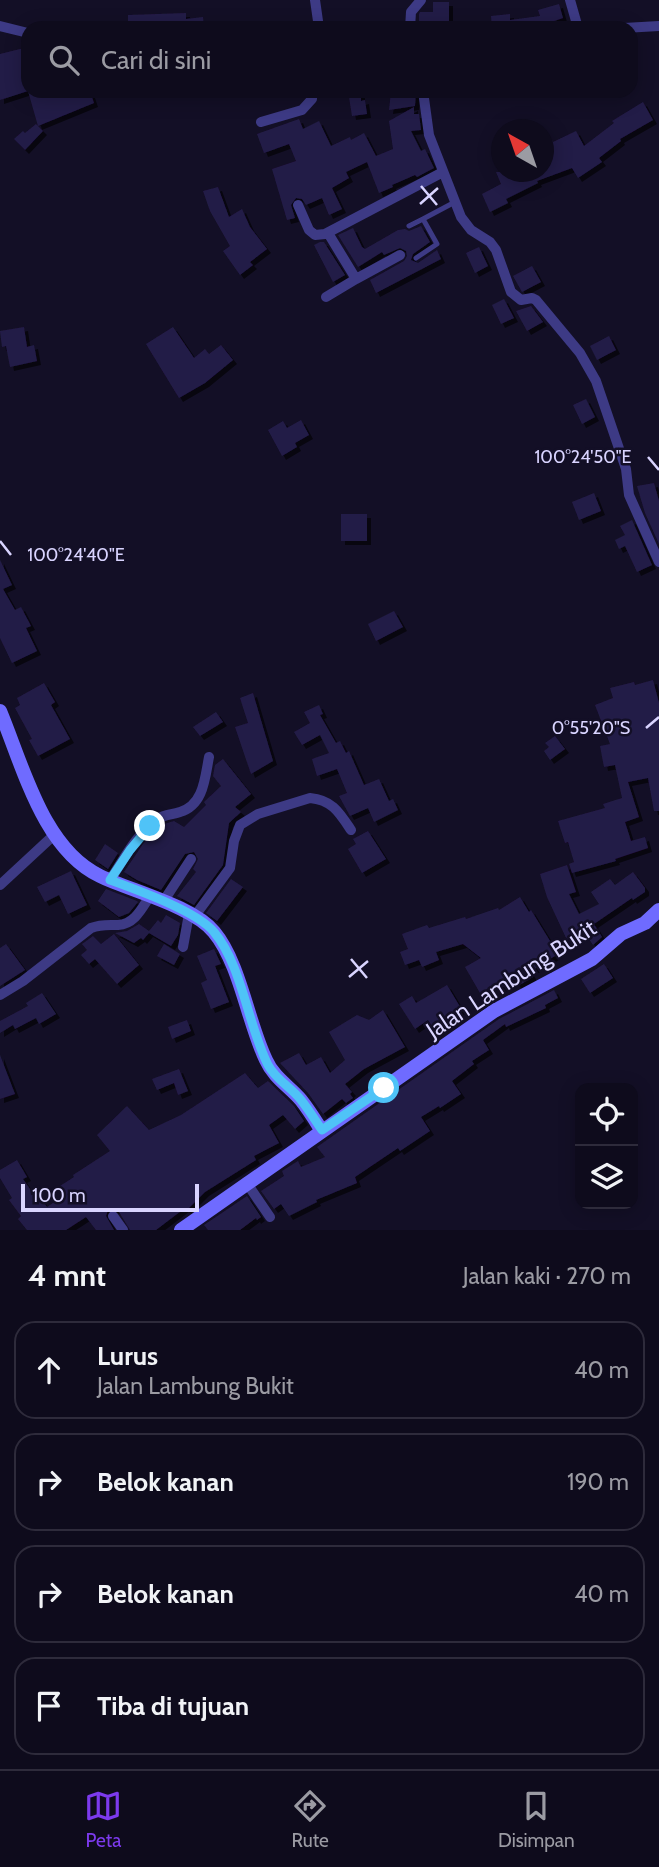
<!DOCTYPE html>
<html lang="id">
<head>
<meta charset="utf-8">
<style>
  body { margin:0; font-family:Cabin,sans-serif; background:#1c1929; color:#f1f3f6 }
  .controls { position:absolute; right:21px; bottom:21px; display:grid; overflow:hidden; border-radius:14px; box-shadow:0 4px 18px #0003 }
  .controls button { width:63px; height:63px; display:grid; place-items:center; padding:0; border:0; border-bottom:2px solid #2e2b3b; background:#0e0b1c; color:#f1f3f6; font:35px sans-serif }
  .compass { position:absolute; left:491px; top:119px; width:63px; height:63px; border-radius:50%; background:#0e0b1c; box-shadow:0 4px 18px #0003; rotate:320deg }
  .scale { position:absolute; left:21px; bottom:18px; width:178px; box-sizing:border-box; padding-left:7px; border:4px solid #d9d4ff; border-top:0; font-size:19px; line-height:24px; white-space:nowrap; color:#d9d4ff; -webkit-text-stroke:5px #130f26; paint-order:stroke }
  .stop { position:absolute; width:21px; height:21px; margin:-16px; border:5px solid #4fc3f7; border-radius:50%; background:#fff }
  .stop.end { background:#4fc3f7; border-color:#fff; box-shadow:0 2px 7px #0008 }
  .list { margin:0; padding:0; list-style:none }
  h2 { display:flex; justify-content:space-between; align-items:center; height:91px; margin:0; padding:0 28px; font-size:30px }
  h2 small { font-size:23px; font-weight:400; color:#9b9ba3 }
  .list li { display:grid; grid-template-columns:46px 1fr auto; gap:21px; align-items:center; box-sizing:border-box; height:98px; margin:0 14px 14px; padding:0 14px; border:2px solid #2e2b3b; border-radius:21px }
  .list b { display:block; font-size:26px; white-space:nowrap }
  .list p { margin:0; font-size:23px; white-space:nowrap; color:#9b9ba3 }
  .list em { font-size:23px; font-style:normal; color:#9b9ba3 }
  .icon { flex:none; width:38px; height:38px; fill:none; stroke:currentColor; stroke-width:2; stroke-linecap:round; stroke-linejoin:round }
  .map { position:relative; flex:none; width:659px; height:1230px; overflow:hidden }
  .search { position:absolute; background:#0e0b1c; box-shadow:0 4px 18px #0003; left:21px; right:21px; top:21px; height:77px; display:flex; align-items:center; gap:18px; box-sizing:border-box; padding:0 24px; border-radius:21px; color:#9b9ba3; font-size:26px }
  .sheet { height:539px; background:#0e0b1c }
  nav { display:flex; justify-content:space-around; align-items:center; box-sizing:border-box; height:98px; border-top:2px solid #2e2b3b; background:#0e0b1c; font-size:19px; color:#9b9ba3 }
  nav a { display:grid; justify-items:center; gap:4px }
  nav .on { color:#7c3aed }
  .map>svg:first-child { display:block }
  .building { fill:#241b47; filter:url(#shadow) }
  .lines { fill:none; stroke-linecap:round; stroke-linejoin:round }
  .lane { stroke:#3d3a85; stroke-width:5 }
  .street { stroke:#3d3a85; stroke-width:10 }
  .secondary { stroke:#6f6bff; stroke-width:14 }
  .route { stroke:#4fc3f7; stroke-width:9 }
  .ticks { fill:none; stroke:#d9d4ff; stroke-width:2.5 }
  .labels { text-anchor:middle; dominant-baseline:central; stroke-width:5; stroke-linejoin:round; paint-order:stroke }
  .street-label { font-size:23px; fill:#d9d4ff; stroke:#130f26 }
  .ticks-label { font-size:18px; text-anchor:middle; fill:#d9d4ff; stroke:#130f26; stroke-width:5; stroke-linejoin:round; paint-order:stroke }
</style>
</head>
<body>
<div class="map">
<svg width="659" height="1230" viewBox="0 0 659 1230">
  <defs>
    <filter id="shadow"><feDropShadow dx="4" dy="4" stdDeviation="0" flood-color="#0009"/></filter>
  </defs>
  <rect width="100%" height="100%" fill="#130f26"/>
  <path class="building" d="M 433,2 L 449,2 L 449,28 L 419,28 L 419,14 L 420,12 L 433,12 Z
    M 559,4 L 563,18 L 534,28 L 492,28 L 491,16 L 510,14 L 510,20 L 540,16 L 538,10 Z
    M 186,13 L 186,19 L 203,17 L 204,27 L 128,28 L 128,15 Z
    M 28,47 L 28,91 L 0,100 L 0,54 Z
    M 28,91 L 90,91 L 94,103 L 38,126 Z
    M 348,91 L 361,91 L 361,101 L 365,100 L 367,114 L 352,116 Z
    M 391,91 L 416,91 L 415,106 L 389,110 Z
    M 643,102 L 653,120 L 620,139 L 621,141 L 599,158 L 602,162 L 578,178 L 572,168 L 537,181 L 538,183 L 506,199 L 508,203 L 490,212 L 482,194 L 501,184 L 496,172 L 543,172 L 543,144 L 552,140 L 553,142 L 576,131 L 584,146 L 614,123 L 612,121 Z
    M 414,107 L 414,114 L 419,114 L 421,130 L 411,131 L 421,151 L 425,149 L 434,168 L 417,177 L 415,175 L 392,185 L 393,187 L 379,193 L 367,162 L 346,172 L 349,178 L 332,188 L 342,209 L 329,215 L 322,198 L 306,205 L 302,199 L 296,198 L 291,205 L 295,218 L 287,220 L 272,169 L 296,161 L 289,144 L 264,153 L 257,134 L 299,119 L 303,129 L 319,121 L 331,146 L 350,137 L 351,140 L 364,133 L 376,156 L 393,149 L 389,121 Z
    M 36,124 L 43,131 L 25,150 L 14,139 L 23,131 L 25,133 Z
    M 218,187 L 229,217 L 242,209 L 250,227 L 267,249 L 250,262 L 253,265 L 240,275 L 223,251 L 230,246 L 210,211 L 203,191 Z
    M 421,226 L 430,242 L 413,254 L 411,260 L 418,263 L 437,250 L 441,259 L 376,293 L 370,280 L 404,261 L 407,256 L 406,251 L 400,248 L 384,255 L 382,252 L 358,267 L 338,235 L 353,228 L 362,247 L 365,249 L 398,230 L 405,229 L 409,231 Z
    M 320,242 L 324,242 L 345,275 L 333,282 L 314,245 Z
    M 479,247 L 488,266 L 475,273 L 466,253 Z
    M 532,266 L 541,282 L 522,292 L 513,276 Z
    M 504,299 L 514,318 L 501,324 L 492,305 Z
    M 531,306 L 543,322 L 527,331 L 516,311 Z
    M 24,327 L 27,347 L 34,345 L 37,361 L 10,367 L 6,346 L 2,347 L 0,331 Z
    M 173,327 L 194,358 L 205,349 L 209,354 L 221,345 L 233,360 L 205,383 L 179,398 L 146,344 Z
    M 609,336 L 616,350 L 597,360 L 590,346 Z
    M 586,399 L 595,417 L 582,424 L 573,405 Z
    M 301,420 L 309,435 L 295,443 L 297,447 L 282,456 L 268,430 L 283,421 L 287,428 Z
    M 654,483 L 659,501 L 659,544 L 645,513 L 637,486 Z
    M 594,493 L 601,511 L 579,520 L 572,502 Z
    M 341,514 L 367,514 L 367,541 L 341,541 Z
    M 632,520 L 652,565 L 637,572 L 625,546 L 619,549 L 615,540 L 625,535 L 620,526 Z
    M 0,560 L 12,585 L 3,589 L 15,610 L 21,607 L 31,626 L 26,628 L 37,651 L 12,663 L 0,638 Z
    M 394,611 L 403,627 L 376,641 L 368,624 Z
    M 653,680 L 659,703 L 659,811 L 654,811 L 648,778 L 628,782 L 639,817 L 625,822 L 631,841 L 645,837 L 648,848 L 615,859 L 616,861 L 572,873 L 569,864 L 574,862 L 568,842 L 565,843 L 558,821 L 605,808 L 603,804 L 622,798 L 615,765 L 604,767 L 600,746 L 610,744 L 595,705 L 613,698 L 610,688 L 634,682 L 635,685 Z
    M 44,683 L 55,702 L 51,705 L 70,739 L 38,756 L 29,740 L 32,739 L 15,708 L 20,705 L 17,698 Z
    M 253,693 L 273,761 L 251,774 L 235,727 L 248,723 L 240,698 Z
    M 319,705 L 323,714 L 320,715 L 336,743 L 340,741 L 346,753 L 349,751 L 364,785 L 379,779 L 389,801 L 393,799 L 398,810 L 374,822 L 368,808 L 350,816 L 339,796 L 347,793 L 337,769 L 317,776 L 312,759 L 329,753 L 320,735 L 302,745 L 294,732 L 310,723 L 304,712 Z
    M 216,712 L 223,722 L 200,736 L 193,727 Z
    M 555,736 L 565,749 L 550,760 L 544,751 L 549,747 L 545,743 Z
    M 223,759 L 251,794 L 235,807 L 241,812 L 229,823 L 223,865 L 194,905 L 177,896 L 196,872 L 193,869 L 198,859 L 194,852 L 185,854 L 161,890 L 137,880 L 124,872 L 143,844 L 155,830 L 164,824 L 174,821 L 184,827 L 206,805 L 204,802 L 221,786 L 213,776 L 215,765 Z
    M 368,831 L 386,859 L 362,873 L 348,849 L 356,844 L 353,839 Z
    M 105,844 L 118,853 L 108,869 L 95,860 Z
    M 567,865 L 576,892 L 569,894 L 579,914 L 599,904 L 591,892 L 610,879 L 615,885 L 633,872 L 645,888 L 645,892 L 633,900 L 632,898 L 594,924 L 602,937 L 593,945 L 585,933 L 567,940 L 547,897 L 540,874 Z
    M 71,871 L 87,905 L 68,914 L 59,895 L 45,902 L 37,887 Z
    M 231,879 L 243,887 L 217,921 L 206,913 Z
    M 106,889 L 137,901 L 138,902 L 129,913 L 119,917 L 98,901 Z
    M 520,897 L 529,912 L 531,910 L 558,954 L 530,972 L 533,977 L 518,986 L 514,979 L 499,990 L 495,985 L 480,993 L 465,967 L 481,958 L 463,944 L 436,952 L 439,960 L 422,967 L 419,960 L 405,965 L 400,952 L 408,949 L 402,934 L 427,925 L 429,928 L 465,917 L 466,919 L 498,908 L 499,910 Z
    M 166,915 L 180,923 L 178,935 L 171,946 L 149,933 L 143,940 L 141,938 L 134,943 L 115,933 L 127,931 L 139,924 L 149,931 L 158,920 L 161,923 Z
    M 114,934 L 139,965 L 117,984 L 95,959 L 89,964 L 81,955 L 87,950 L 82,944 L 93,936 L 101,944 Z
    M 6,944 L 25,970 L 0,986 L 0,948 Z
    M 164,944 L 180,954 L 174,965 L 157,956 Z
    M 214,949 L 221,964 L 215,966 L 229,1002 L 211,1009 L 201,983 L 207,980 L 197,956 Z
    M 604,964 L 613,978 L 590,993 L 581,979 Z
    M 447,985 L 462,1010 L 445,1020 L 448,1025 L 436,1033 L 428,1020 L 415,1029 L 399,1004 L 412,996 L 416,1003 Z
    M 554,990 L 558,998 L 545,1005 L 546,1008 L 506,1027 L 505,1024 L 483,1040 L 489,1050 L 472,1061 L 474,1064 L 452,1081 L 461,1094 L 440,1108 L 439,1106 L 421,1117 L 430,1131 L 400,1151 L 398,1148 L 355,1177 L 357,1183 L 316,1200 L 317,1202 L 289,1216 L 281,1204 L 274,1209 L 261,1191 L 284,1176 L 282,1171 L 298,1161 L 301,1167 L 325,1157 L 317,1147 L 499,1019 Z
    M 42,993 L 56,1014 L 39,1024 L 36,1018 L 15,1029 L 13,1025 L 0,1033 L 0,1021 L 28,1006 L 26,1003 Z
    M 383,1010 L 405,1047 L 364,1069 L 345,1084 L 352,1092 L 350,1094 L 353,1098 L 346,1103 L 342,1099 L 323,1114 L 308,1093 L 280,1063 L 299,1053 L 306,1065 L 321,1057 L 330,1073 L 345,1060 L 329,1032 L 357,1015 L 369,1020 Z
    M 187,1020 L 191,1031 L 172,1039 L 168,1027 Z
    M 0,1055 L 15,1094 L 0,1099 Z
    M 179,1069 L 188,1091 L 178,1095 L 174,1083 L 157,1090 L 152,1079 Z
    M 245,1073 L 258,1088 L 268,1081 L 294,1106 L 304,1121 L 295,1129 L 283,1115 L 269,1125 L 279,1143 L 254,1156 L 256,1160 L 205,1192 L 187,1210 L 185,1208 L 156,1230 L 130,1230 L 119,1212 L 113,1209 L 108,1210 L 106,1216 L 114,1230 L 96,1230 L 86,1217 L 66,1230 L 27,1230 L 18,1219 L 21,1216 L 9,1200 L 12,1198 L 0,1178 L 0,1170 L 17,1160 L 27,1177 L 23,1179 L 39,1202 L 42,1200 L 47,1207 L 65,1195 L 60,1186 L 74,1177 L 73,1175 L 110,1151 L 97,1135 L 127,1106 L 149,1130 L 181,1115 Z
    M 247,1196 L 261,1217 L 257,1220 L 256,1218 L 240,1230 L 208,1230 L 204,1225 Z"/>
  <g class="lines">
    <path class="lane" d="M 423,219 L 455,202
      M 409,226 L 423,219 L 437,244 L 416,258"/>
    <path class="street" d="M 315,0 L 319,28
      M 570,0 L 578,28
      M 0,26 L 28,33
      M 410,28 L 411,12 L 421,0
      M 624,28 L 659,26
      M 423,91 L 429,135 L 461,217 L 471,230 L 490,242 L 496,250 L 511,292 L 521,300 L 532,298 L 536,300 L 580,353 L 596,381 L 626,469 L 629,495 L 659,562
      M 261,122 L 302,110 L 312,99 L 312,91
      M 298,205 L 309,230 L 315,235 L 325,234 L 443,172
      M 356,279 L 400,255
      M 326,297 L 356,279 L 328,233
      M 110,880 C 124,859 137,833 158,819 C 165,814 172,815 180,812 C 204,805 205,777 209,757
      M 0,885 L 54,835
      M 163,902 L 191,859
      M 194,917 L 230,868 L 234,841 L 240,825 L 258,814 L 310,798 C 332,800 339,812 351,830
      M 183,947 L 189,914
      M 0,995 L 23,981 L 91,928 C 101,924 108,925 118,925 C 135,924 142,908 150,896
      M 246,1182 L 270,1217
      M 113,1216 L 123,1230"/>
    <path class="secondary" d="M 0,711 C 23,766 43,849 100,876 C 131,891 193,906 214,932 C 240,963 248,1023 266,1060 C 274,1078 289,1086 301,1100 C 309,1110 315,1120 322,1131
      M 181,1230 L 494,1011 L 592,959 L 621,934 L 645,923 L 659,910"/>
  </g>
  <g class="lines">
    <path class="route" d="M 150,826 L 130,850 L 110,880 C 137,890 197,911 214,932 C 242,965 248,1026 268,1065 C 276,1080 291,1087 301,1100 C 309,1110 315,1120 322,1130 L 384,1088"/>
  </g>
  <path class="ticks" d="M 421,186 L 437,205M 420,204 L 438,188M 648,457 L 659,470M 0,541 L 11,555M 646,728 L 659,717M 351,959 L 367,978M 349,977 L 368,961"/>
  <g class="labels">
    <g class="street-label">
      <text transform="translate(511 979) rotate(-33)">Jalan Lambung Bukit</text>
    </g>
  </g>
  <g class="ticks-label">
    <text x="583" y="463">100°24'50"E</text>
    <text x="76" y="561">100°24'40"E</text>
    <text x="591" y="734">0°55'20"S</text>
  </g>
</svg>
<div class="controls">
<button><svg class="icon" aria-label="locate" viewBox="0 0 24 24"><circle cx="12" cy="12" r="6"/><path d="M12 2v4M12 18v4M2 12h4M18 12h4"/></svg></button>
<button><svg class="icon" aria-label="layers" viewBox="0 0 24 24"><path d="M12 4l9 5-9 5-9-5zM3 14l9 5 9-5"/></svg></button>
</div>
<svg class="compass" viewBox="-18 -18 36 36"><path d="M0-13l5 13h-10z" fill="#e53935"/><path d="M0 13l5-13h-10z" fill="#9b9ba3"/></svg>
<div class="scale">100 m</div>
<div class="stop" style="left:384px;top:1088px"></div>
<div class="stop end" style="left:150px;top:826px"></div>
<div class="search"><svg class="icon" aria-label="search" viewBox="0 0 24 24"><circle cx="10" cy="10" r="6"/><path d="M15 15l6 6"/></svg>Cari di sini</div>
</div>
<section class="sheet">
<h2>4 mnt<small>Jalan kaki · 270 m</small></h2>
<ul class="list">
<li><svg class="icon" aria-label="ahead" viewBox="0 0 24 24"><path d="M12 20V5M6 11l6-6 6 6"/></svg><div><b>Lurus</b><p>Jalan Lambung Bukit</p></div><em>40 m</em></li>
<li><svg class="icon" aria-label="right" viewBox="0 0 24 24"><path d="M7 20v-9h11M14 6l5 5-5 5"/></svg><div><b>Belok kanan</b></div><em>190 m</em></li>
<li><svg class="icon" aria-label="right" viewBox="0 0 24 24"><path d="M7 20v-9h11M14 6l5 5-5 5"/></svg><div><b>Belok kanan</b></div><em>40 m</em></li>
<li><svg class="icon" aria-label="arrive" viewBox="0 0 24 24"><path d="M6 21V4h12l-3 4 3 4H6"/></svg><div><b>Tiba di tujuan</b></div></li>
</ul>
</section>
<nav>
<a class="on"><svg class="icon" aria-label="map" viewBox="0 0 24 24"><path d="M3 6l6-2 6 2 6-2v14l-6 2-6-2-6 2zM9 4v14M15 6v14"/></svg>Peta</a>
<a><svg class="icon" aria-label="directions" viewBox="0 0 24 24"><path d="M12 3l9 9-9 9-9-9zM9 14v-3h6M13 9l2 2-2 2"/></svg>Rute</a>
<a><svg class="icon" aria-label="saved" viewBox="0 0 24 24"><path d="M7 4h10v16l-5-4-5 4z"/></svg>Disimpan</a>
</nav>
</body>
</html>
